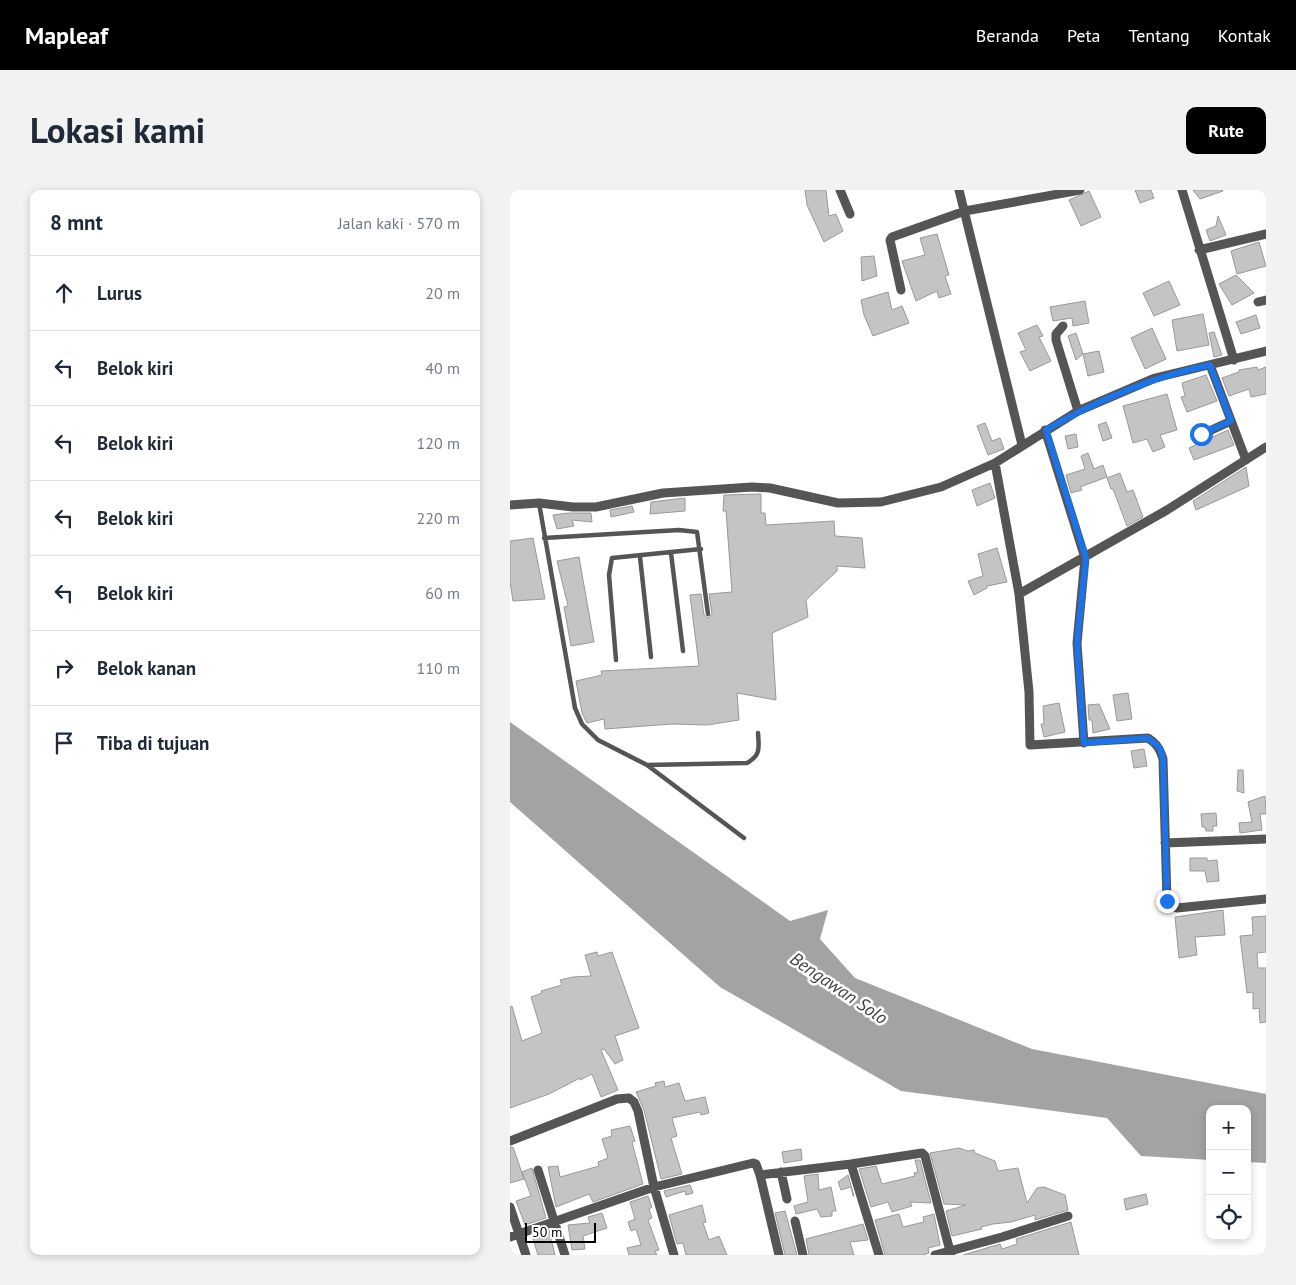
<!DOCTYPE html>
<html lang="id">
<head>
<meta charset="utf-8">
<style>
  body { margin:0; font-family:"PT Sans",sans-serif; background:#f2f2f3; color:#1f2937 }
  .controls { position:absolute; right:15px; bottom:15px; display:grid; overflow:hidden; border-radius:10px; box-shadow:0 2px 8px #0003 }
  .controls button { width:45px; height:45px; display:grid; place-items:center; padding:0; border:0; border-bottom:1px solid #e0e1e3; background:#fff; color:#1f2937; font:25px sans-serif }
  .scale { position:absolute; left:15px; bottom:12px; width:71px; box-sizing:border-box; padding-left:5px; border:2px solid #000; border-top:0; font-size:14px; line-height:18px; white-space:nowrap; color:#000; -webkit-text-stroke:4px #fff; paint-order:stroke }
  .stop { position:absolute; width:15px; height:15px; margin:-11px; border:4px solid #1a73e8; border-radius:50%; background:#fff }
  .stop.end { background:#1a73e8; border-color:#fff; box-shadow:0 1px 5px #0008 }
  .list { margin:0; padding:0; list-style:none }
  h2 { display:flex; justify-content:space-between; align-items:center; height:65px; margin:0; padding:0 20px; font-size:21px }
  h2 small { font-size:16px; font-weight:400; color:#747a83 }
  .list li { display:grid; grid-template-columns:32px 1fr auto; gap:15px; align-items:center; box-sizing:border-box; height:75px; padding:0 20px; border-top:1px solid #e0e1e3 }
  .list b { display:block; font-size:19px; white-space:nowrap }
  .list em { font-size:16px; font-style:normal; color:#747a83 }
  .icon { flex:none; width:28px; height:28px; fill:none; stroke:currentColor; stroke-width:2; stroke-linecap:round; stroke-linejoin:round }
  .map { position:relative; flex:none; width:756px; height:1065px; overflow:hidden; border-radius:10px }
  header { display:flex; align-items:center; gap:30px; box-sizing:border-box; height:70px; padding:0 25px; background:#000; color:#fff }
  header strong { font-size:24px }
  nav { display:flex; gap:28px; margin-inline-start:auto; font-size:18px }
  .intro { display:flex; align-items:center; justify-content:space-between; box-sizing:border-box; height:120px; padding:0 30px }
  h1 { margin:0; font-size:35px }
  .button { padding:12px 22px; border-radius:10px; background:#000; color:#fff; font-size:18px; font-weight:700 }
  main { display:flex; gap:30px; padding:0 30px }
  aside { flex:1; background:#fff; border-radius:10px; box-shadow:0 2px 8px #0003 }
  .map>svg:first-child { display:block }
  .water { fill:#a3a3a3 }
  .building { fill:#c4c4c4; stroke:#999 }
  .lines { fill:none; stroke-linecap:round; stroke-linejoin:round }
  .lane { stroke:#555; stroke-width:4.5 }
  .street { stroke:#555; stroke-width:9 }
  .route { stroke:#1a73e8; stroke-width:6 }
  .labels { text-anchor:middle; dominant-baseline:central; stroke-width:5; stroke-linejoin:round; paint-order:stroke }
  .water-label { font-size:18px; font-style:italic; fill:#444; stroke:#fff }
</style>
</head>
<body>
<header>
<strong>Mapleaf</strong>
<nav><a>Beranda</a><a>Peta</a><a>Tentang</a><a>Kontak</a></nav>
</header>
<div class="intro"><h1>Lokasi kami</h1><a class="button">Rute</a></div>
<main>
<aside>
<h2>8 mnt<small>Jalan kaki · 570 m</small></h2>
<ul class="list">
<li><svg class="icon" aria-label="ahead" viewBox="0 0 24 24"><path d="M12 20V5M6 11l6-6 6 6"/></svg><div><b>Lurus</b></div><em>20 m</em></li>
<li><svg class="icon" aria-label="left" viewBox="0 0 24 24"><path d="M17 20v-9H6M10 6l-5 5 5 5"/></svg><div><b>Belok kiri</b></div><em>40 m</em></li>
<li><svg class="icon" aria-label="left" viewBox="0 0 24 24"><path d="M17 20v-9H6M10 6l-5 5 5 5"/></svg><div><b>Belok kiri</b></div><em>120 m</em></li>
<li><svg class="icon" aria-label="left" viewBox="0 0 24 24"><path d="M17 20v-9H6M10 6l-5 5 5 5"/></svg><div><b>Belok kiri</b></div><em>220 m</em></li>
<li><svg class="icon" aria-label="left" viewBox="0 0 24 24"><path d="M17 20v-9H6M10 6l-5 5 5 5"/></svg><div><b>Belok kiri</b></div><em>60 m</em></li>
<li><svg class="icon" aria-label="right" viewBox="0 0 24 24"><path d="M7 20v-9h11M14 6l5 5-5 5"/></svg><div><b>Belok kanan</b></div><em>110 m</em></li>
<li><svg class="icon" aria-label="arrive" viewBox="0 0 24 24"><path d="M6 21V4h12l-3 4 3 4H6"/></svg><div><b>Tiba di tujuan</b></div></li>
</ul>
</aside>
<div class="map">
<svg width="756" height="1065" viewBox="0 0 756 1065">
  <rect width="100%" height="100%" fill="#fff"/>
  <path class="water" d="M 0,532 L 280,731 L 318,720 L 310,749 L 345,788 L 522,859 L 756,904 L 756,973 L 737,972 L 737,919 L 700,919 L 700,970 L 631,966 L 597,928 L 391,901 L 210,797 L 0,612 Z"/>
  <path class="building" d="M 295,0 L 316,0 L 319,26 L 326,24 L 333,41 L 314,52 L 297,15 Z
    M 625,0 L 641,0 L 644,8 L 630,13 Z
    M 683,0 L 712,0 L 713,1 L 690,9 Z
    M 579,1 L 591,27 L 571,36 L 559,10 Z
    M 708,26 L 716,45 L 700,51 L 696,40 L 706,36 Z
    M 427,44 L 439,85 L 435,86 L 441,104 L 429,108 L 427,101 L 406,111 L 392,71 L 415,65 L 410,48 Z
    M 749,52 L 756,76 L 727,84 L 721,61 Z
    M 364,66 L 367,86 L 352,91 L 351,67 Z
    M 726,85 L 744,103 L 722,115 L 709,94 Z
    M 659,91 L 670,115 L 644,126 L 633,103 Z
    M 378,102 L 382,120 L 392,116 L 399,133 L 363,146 L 354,125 L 351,110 Z
    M 575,111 L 579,133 L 563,136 L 562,128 L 543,131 L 540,117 Z
    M 693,124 L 699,155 L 667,161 L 662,130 Z
    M 746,125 L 750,138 L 731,144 L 726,132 Z
    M 527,135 L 533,146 L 529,147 L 541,171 L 520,181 L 510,162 L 516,160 L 508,143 Z
    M 642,138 L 656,169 L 635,179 L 621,148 Z
    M 704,142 L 712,165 L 704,167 L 699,143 Z
    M 566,143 L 573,164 L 566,170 L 558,146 Z
    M 589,161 L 594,182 L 578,186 L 573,164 Z
    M 747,177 L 748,180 L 756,177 L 756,204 L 741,207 L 739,199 L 719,206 L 712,188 L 729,182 L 729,180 Z
    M 696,185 L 707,211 L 677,222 L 671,207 L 675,206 L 672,193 Z
    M 657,204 L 667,240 L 650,245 L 655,257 L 643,262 L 637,249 L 623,253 L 613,216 Z
    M 596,232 L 602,248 L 593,251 L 588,235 Z
    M 475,233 L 482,251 L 490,248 L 494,259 L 478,265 L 467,236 Z
    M 718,240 L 724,255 L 684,270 L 679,258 Z
    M 566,244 L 568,257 L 558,259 L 555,246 Z
    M 578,263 L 584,279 L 593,275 L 597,287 L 570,297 L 572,300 L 561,303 L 556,285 L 575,279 L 571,266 Z
    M 736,277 L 739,296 L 686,320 L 683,311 Z
    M 610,283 L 617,302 L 623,300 L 633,327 L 617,336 L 603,299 L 601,299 L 597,288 Z
    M 480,293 L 485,308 L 467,316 L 462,300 Z
    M 251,304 L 251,323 L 255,323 L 256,335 L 324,331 L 325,346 L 352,348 L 355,378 L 327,376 L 327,381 L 296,410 L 298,427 L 262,443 L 266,510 L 227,503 L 229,530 L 197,535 L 162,534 L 95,539 L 94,529 L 77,533 L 72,523 L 66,491 L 92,485 L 91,481 L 189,476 L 180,405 L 191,404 L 194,425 L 198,428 L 202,424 L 199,404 L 222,402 L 216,321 L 213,321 L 214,305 Z
    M 175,308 L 175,321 L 140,324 L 141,312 Z
    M 122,316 L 124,322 L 101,327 L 100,320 Z
    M 59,323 L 81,323 L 82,332 L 62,330 L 64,336 L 47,339 L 43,325 Z
    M 23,348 L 35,409 L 3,411 L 0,392 L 0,351 Z
    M 487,358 L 497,392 L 477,396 L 477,398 L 464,405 L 458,391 L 473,386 L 468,364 Z
    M 69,367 L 84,452 L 61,456 L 54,417 L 58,416 L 47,371 Z
    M 618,503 L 622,529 L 607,531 L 603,505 Z
    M 549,513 L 555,542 L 534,547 L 531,534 L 534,534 L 533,516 Z
    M 589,514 L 600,539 L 583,543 L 582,530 L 579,530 L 578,515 Z
    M 634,559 L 637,576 L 624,578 L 621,561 Z
    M 728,580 L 733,580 L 734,603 L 727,601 Z
    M 755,606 L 756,624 L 750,624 L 752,640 L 730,643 L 729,633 L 742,632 L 738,612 Z
    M 706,623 L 707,636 L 703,636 L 703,641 L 696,641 L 695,637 L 692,637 L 691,624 Z
    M 680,668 L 697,668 L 697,671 L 707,670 L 709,691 L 697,692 L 695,681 L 680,681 Z
    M 713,720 L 715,745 L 685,747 L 687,765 L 669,768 L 665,727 Z
    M 756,726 L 756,762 L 747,763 L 748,778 L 756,778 L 756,832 L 750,833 L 749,818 L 743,819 L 743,802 L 737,803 L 730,746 L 743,745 L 742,727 Z
    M 87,762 L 88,766 L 102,762 L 129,838 L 105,846 L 113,870 L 105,874 L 94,859 L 91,860 L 108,900 L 91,907 L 82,884 L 70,890 L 70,888 L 39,904 L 0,918 L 0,817 L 2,816 L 12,851 L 32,843 L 21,807 L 32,803 L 31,801 L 52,795 L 50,790 L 63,787 L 81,786 L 75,765 Z
    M 154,891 L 155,897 L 169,893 L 175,911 L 195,907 L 199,923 L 191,925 L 190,922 L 162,928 L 167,946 L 161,948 L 172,984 L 151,989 L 134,920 L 126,902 L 146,896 L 145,893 Z
    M 120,936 L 125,951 L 122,952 L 133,994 L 83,1012 L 79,1004 L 46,1017 L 38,977 L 48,976 L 50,987 L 89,976 L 88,972 L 98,968 L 92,949 L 102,946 L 101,940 Z
    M 0,957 L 3,957 L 14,989 L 0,993 Z
    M 449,958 L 458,961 L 464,960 L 465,963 L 485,971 L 488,981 L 508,978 L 517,1013 L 527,998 L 534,997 L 555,1005 L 558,1020 L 525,1030 L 525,1025 L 501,1032 L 483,1034 L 471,1037 L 472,1039 L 442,1046 L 436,1021 L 456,1015 L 434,1014 L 420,963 Z
    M 291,959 L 292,970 L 274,973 L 272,962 Z
    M 405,970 L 410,970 L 421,1013 L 400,1012 L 402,1016 L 382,1022 L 378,1012 L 361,1017 L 349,979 L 366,976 L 372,994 L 405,986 L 404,983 L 408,982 Z
    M 22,978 L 36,1028 L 15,1035 L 6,1011 L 21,1006 L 12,982 Z
    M 308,984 L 309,1000 L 321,997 L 326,1021 L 322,1021 L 322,1026 L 311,1027 L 307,1019 L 286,1024 L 284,1016 L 298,1012 L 294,986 Z
    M 338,985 L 344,1006 L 343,1006 L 341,997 L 331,1000 L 328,992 Z
    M 180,995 L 183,1003 L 176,1005 L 175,1001 L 156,1007 L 154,1001 Z
    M 636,1004 L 638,1014 L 616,1020 L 614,1009 Z
    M 138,1006 L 142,1017 L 139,1019 L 142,1028 L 138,1030 L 149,1060 L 145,1061 L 147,1065 L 119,1065 L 117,1058 L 131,1055 L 126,1039 L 121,1041 L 118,1032 L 125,1029 L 120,1012 Z
    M 192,1015 L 196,1032 L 193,1033 L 199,1050 L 209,1046 L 217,1065 L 176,1065 L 173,1053 L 167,1054 L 159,1025 Z
    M 275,1021 L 287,1065 L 275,1065 L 265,1023 Z
    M 92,1023 L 97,1038 L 73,1046 L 75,1059 L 62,1060 L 58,1035 L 80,1033 L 78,1027 Z
    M 389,1024 L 393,1037 L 414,1032 L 413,1027 L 424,1024 L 430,1055 L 418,1058 L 419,1063 L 413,1065 L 375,1065 L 365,1030 Z
    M 561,1032 L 569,1065 L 453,1065 L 490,1054 L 492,1059 L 507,1054 L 506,1049 Z
    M 353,1034 L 358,1050 L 340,1052 L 344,1065 L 299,1065 L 296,1049 Z
    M 39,1040 L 45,1065 L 28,1065 L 22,1046 Z"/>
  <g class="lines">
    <path class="lane" d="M 29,313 L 65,518 L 72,534 L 88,550 L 137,575 L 234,648
      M 34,348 L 169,340 L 187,342 L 198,424
      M 161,363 L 173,461
      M 130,367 L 141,467
      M 106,470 L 99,385 L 102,368 L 191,359
      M 137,575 L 237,573 C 251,565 249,558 248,543"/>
    <path class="street" d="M 330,0 L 340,24
      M 449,0 L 512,255
      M 672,0 L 724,170
      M 689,60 L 756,44
      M 391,100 L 380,50 L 382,47 L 455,21 L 570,0
      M 748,112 L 756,110
      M 553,136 L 546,144 L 546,150 L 568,221
      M 700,175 L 736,270
      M 535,240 L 575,368 L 567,453 L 574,553
      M 688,243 L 695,243 L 721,231
      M 485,273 L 509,404 L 519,502 L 520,555 L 638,548 C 647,554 650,559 653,569 L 657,711 L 660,716 L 667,718 L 756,709
      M 0,315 L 29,313 L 63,317 L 86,317 L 153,303 L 242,297 L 260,298 L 328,313 L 371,312 L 431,297 L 485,273 L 568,221 L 645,188 L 756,161
      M 509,404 L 657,320 L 756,257
      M 655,653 L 756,649
      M 0,951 L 107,909 L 119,908 L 124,912 L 128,921 L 144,997 L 164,1065
      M 341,974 L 369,1065
      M 28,980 L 55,1065
      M 271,982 L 277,1009
      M 250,985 L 341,974 L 412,963 L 415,966 L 441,1065
      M 0,1017 L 16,1065
      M 285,1031 L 293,1065
      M 0,1047 L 144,997 L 243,973 L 246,974 L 250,985 L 269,1065
      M 425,1065 L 492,1047 L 558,1026"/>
  </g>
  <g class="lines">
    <path class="route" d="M 657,711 L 653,569 L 650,558 L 638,548 L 574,553 L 567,453 L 576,368 L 536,240 C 588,210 641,187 700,175 L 721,231 L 691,244"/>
  </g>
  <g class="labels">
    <g class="water-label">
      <text transform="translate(329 798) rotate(34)">Bengawan Solo</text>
    </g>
  </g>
</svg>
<div class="controls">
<button>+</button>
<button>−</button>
<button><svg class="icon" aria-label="locate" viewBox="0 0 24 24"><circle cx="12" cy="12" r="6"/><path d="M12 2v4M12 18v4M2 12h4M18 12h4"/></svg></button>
</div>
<div class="scale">50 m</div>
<div class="stop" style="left:691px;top:244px"></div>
<div class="stop end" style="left:657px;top:711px"></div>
</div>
</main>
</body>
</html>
